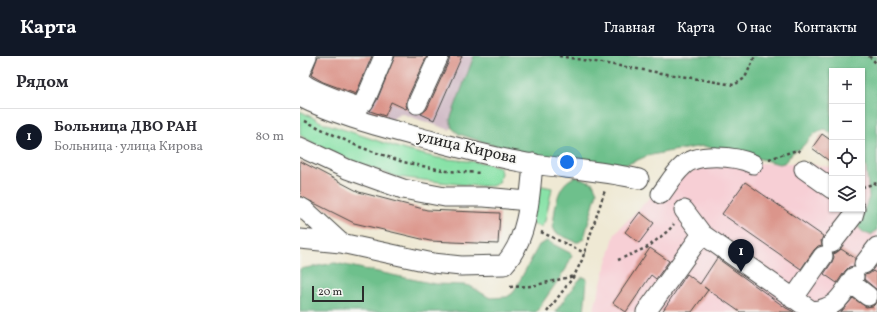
<!DOCTYPE html>
<html lang="ru">
<head>
<meta charset="utf-8">
<style>
  body { margin:0; font-family:Vollkorn,serif; background:#f2f2f3; color:#2b2b33 }
  .controls { position:absolute; right:12px; top:12px; display:grid; overflow:hidden; border-radius:0px; box-shadow:0 1px 3px #0004 }
  .controls button { width:36px; height:36px; display:grid; place-items:center; padding:0; border:0; border-bottom:1px solid #e1e1e2; background:#fff; color:#2b2b33; font:20px sans-serif }
  .scale { position:absolute; left:12px; bottom:10px; width:52px; box-sizing:border-box; padding-left:4px; border:2px solid #2b2b2b; border-top:0; font-size:11px; line-height:14px; white-space:nowrap; color:#2b2b2b; -webkit-text-stroke:3px #f6f6f2; paint-order:stroke }
  .you { position:absolute; left:267px; top:106px; width:14px; height:14px; margin:-10px; border:3px solid #fff; border-radius:50%; background:#1a73e8; box-shadow:0 0 0 6px #1a73e833 }
  .badge { display:grid; place-items:center; width:26px; height:26px; border-radius:50%; background:#111827; color:#fff; font-size:13px; font-weight:700 }
  .pin { position:absolute; translate:-50% -33px; filter:drop-shadow(0 1px 2px #0008) }
  .pin::after { content:''; position:absolute; top:21px; width:14px; height:12px; background:inherit; clip-path:polygon(0 0,100% 0,50% 100%) }
  .list { margin:0; padding:0; list-style:none }
  h2 { display:flex; justify-content:space-between; align-items:center; height:52px; margin:0; padding:0 16px; font-size:17px }
  h2 small { font-size:13px; font-weight:400; color:#7c7c81 }
  .list li { display:grid; grid-template-columns:26px 1fr auto; gap:12px; align-items:center; box-sizing:border-box; height:56px; padding:0 16px; border-top:1px solid #e1e1e2 }
  .list b { display:block; font-size:15px; white-space:nowrap }
  .list p { margin:0; font-size:13px; white-space:nowrap; color:#7c7c81 }
  .list em { font-size:13px; font-style:normal; color:#7c7c81 }
  .icon { flex:none; width:22px; height:22px; fill:none; stroke:currentColor; stroke-width:2; stroke-linecap:round; stroke-linejoin:round }
  .map { position:relative; flex:none; width:577px; height:256px; overflow:hidden }
  header { display:flex; align-items:center; gap:24px; box-sizing:border-box; height:56px; padding:0 20px; background:#111827; color:#fff }
  header strong { font-size:19px }
  nav { display:flex; gap:22px; margin-inline-start:auto; font-size:14px }
  main { display:flex }
  aside { flex:1; background:#fff }
  .map>svg:first-child { display:block }
  .built { fill:#f7cfd5 }
  .industrial { fill:#d2bdc8 }
  .green { fill:#88e2a7; stroke:#5a8669 }
  .forest { fill:#6ec08c; stroke:#4c765c }
  .building { fill:#db958b }
  .lines { fill:none; stroke-linecap:round; stroke-linejoin:round }
  .minor-casing { stroke:#484844; stroke-width:21 }
  .path { stroke:#484844; stroke-width:2.5; stroke-dasharray:3 3; stroke-linecap:butt }
  .minor { stroke:#fff; stroke-width:19 }
  .labels { text-anchor:middle; dominant-baseline:central; stroke-width:3.5; stroke-linejoin:round; paint-order:stroke }
  .street-label { font-size:16px; fill:#2b2b2b; stroke:#f6f6f2 }
</style>
</head>
<body>
<header>
<strong>Карта</strong>
<nav><a>Главная</a><a>Карта</a><a>О нас</a><a>Контакты</a></nav>
</header>
<main>
<aside>
<h2>Рядом<small></small></h2>
<ul class="list">
<li><span class="badge">1</span><div><b>Больница ДВО РАН</b><p>Больница · улица Кирова</p></div><em>80 m</em></li>
</ul>
</aside>
<div class="map">
<svg width="577" height="256" viewBox="0 0 577 256">
  <rect width="100%" height="100%" fill="#f6f6f2"/>
  <filter id="ink" filterUnits="userSpaceOnUse"><feTurbulence type="fractalNoise" baseFrequency=".025" numOctaves="2"/><feDisplacementMap in="SourceGraphic" scale="8" xChannelSelector="R" yChannelSelector="G"/><feConvolveMatrix kernelMatrix="1 2 1 2 8 2 1 2 1" color-interpolation-filters="sRGB"/></filter>
  <filter id="wash" filterUnits="userSpaceOnUse"><feTurbulence type="fractalNoise" baseFrequency=".012" numOctaves="4" result="noise"/><feDisplacementMap in="SourceGraphic" scale="16" xChannelSelector="R" yChannelSelector="G"/><feGaussianBlur stdDeviation="0.9" result="paint"/><feColorMatrix in="noise" values="0 0 0 0 0 0 0 0 0 0 0 0 0 0 0 0 0 1.4 0 .05"/><feComposite in="paint" operator="in"/></filter>
  <g filter="url(#wash)">
    <rect width="100%" height="100%" fill="#efe9d4"/>
    <path class="built" d="M 412,107 L 497,107 L 532,111 L 532,153 L 562,153 L 562,114 L 577,115 L 577,256 L 293,256 L 315,177 L 364,127 Z"/>
    <path class="industrial" d="M 0,0 L 180,0 L 150,74 L 100,57 L 87,68 L 0,32 Z"/>
    <path class="green" d="M 0,55 L 21,66 L 105,94 L 138,102 L 186,107 L 199,111 L 201,117 L 198,127 L 192,130 L 175,130 L 97,121 L 45,102 L 15,88 L 0,79 Z
      M 237,129 L 252,132 L 245,165 L 241,171 L 231,167 Z"/>
    <path class="forest" d="M 174,0 L 577,0 L 577,174 L 571,179 C 566,178 560,175 558,170 L 569,141 L 566,111 L 562,105 L 562,15 L 532,15 L 532,78 L 525,73 L 515,77 L 500,93 L 494,95 L 484,107 L 479,108 L 461,103 L 403,90 L 366,96 L 347,100 L 328,108 L 308,109 L 233,99 L 192,89 L 159,78 L 152,72 L 150,64 Z
      M 276,121 L 286,124 L 293,127 L 297,136 L 284,182 L 279,186 L 276,186 L 256,177 L 253,171 C 255,154 256,126 276,121 Z
      M 247,185 L 270,197 L 272,199 L 266,213 L 236,256 L 0,256 L 0,213 L 35,207 L 135,228 L 164,229 L 170,230 L 190,242 L 207,241 L 213,237 L 239,189 Z
      M 283,221 L 286,222 L 287,224 L 284,256 L 255,256 L 279,224 Z"/>
    <g id="blocks">
      <path class="building" d="M 18,0 L 72,0 L 56,38 L 23,26 L 11,19 Z
        M 95,0 L 127,0 L 107,43 L 106,49 L 107,52 L 106,53 L 91,46 L 85,60 L 70,55 L 77,44 Z
        M 150,0 L 162,0 L 134,64 L 121,58 L 127,53 L 149,5 Z
        M 522,78 L 532,85 L 532,107 L 512,92 Z
        M 0,105 L 59,136 L 127,154 L 200,157 L 198,188 L 130,185 L 54,167 L 0,140 Z
        M 445,126 L 523,180 L 521,185 L 522,189 L 518,190 L 514,194 L 501,213 L 422,158 Z
        M 340,156 L 354,167 L 339,187 L 325,176 Z
        M 350,192 L 369,205 L 356,223 L 351,219 L 326,256 L 313,247 Z
        M 541,193 L 555,202 L 554,210 L 549,211 L 545,215 L 537,227 L 524,218 L 532,206 L 534,201 L 533,198 L 536,197 Z
        M 417,202 L 486,252 L 494,256 L 440,256 L 404,231 L 408,234 L 392,256 L 362,256 L 387,218 L 400,228 Z
        M 573,215 L 577,218 L 577,234 L 564,223 L 564,219 L 569,218 Z
        M 553,242 L 566,251 L 573,250 L 577,246 L 577,256 L 541,256 Z"/>
    </g>
  </g>
  <g filter="url(#ink)">
    <use href="#blocks" fill-opacity="0" stroke="#484844" stroke-width="1"/>
    <g class="lines">
      <defs>
        <path id="minor" d="M 0,16 L 7,0
          M 0,24 C 7,34 45,46 58,51 L 64,46 L 67,40 L 84,0
          M 0,41 C 38,60 78,70 118,81 C 156,91 195,102 233,108 C 269,113 304,115 339,123
          M 117,48 L 139,0
          M 0,91 L 47,113 L 103,133 L 145,141 L 184,141 L 228,145
          M 504,113 L 532,133
          M 361,138 C 368,129 374,118 382,111 C 396,96 436,100 453,108
          M 0,151 L 5,154 L 41,187
          M 384,154 L 402,178 L 512,255 C 537,252 541,241 554,221
          M 0,183 L 41,187 L 133,207 L 161,210 L 204,209 C 228,183 230,142 233,107
          M 532,187 L 553,160 L 555,153
          M 564,208 L 577,191
          M 551,227 L 568,240
          M 493,243 L 523,200
          M 346,256 L 402,178"/>
      </defs>
      <use href="#minor" class="minor-casing"/>
      <path class="path" d="M 259,0 L 434,29 L 445,22 L 455,0
        M 569,0 L 577,8
        M 5,65 L 57,90 L 103,106 L 147,115 L 181,117
        M 469,103 L 497,94 L 500,96
        M 562,131 L 577,127
        M 241,176 L 285,197
        M 318,204 L 348,191 L 369,174 L 374,168
        M 210,231 L 232,230 L 274,220
        M 247,256 L 274,220 L 282,204 L 305,134"/>
      <use href="#minor" class="minor"/>
    </g>
  </g>
  <g class="labels">
    <g class="street-label">
      <text transform="translate(167 92) rotate(13)">улица Кирова</text>
    </g>
  </g>
</svg>
<div class="controls">
<button>+</button>
<button>−</button>
<button><svg class="icon" aria-label="locate" viewBox="0 0 24 24"><circle cx="12" cy="12" r="6"/><path d="M12 2v4M12 18v4M2 12h4M18 12h4"/></svg></button>
<button><svg class="icon" aria-label="layers" viewBox="0 0 24 24"><path d="M12 4l9 5-9 5-9-5zM3 14l9 5 9-5"/></svg></button>
</div>
<div class="scale">20 m</div>
<div class="you"></div>
<div class="pin badge" style="left:441px;top:216px">1</div>
</div>
</main>
</body>
</html>
